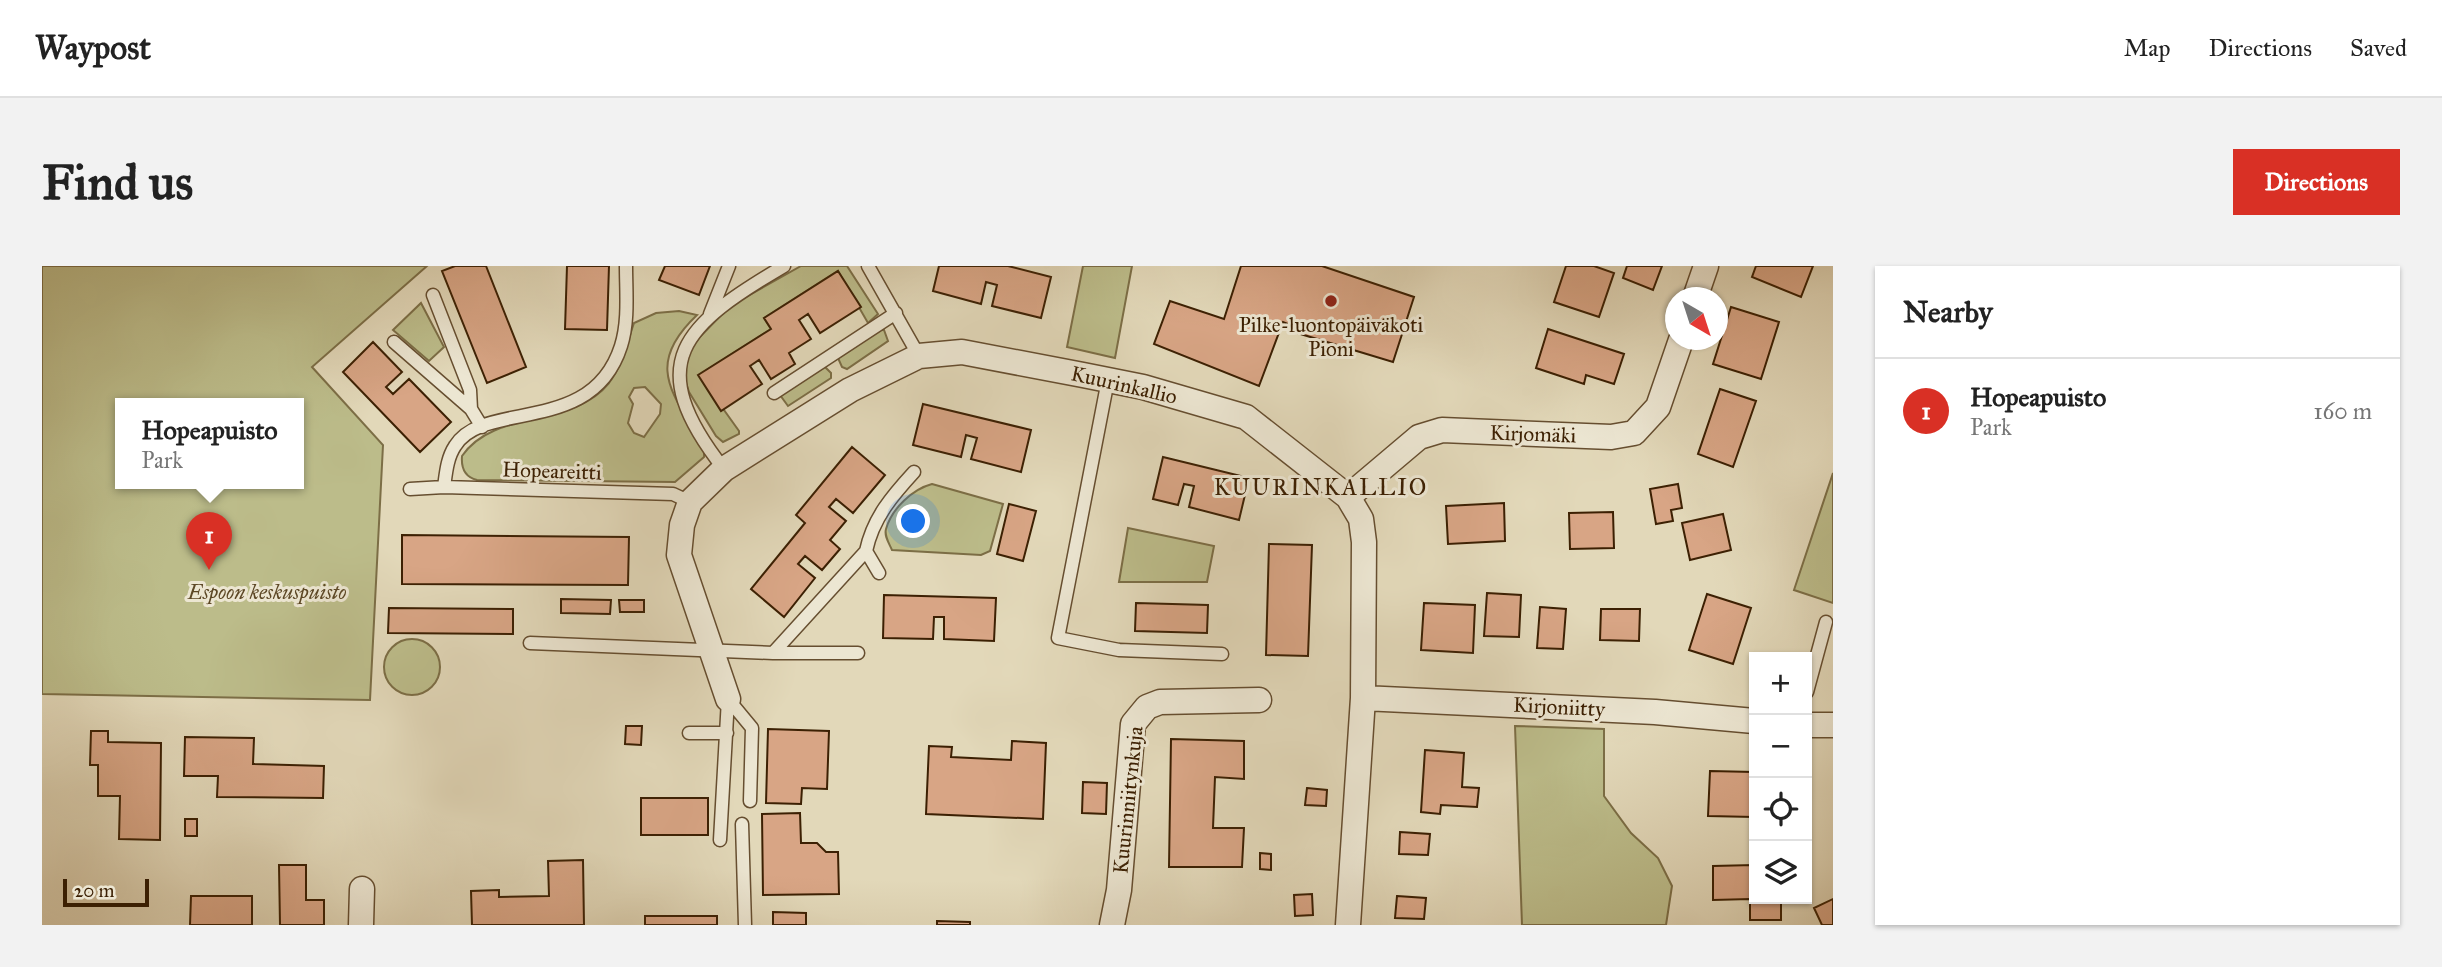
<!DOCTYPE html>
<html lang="en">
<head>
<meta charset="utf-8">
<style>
  body { margin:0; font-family:"IM FELL Great Primer",serif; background:#f2f2f2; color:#222 }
  .controls { position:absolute; right:21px; bottom:21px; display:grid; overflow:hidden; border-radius:0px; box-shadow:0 2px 5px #0004 }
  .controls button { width:63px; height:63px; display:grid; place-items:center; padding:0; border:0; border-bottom:2px solid #e0e0e0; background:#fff; color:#222; font:35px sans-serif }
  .compass { position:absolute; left:1623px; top:21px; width:63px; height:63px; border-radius:50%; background:#fff; box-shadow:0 2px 5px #0004; rotate:141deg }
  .scale { position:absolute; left:21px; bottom:18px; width:86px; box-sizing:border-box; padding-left:7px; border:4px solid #3c2003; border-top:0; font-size:19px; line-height:24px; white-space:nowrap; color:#3c2003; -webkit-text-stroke:5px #ece6d2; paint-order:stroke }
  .you { position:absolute; left:872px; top:256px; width:24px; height:24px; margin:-18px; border:5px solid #fff; border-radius:50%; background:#1a73e8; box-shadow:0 0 0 10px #1a73e833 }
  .badge { display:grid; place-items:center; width:46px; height:46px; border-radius:50%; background:#d93025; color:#fff; font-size:23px; font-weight:700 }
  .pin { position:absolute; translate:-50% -58px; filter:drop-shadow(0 2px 4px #0008) }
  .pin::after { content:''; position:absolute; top:37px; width:24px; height:21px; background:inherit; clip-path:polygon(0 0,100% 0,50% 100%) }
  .popup { position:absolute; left:73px; top:132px; width:189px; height:91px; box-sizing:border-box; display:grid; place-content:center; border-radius:0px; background:#fff; filter:drop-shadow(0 2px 5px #0005); font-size:23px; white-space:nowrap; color:#767676 }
  .popup b { font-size:26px; color:#222 }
  .popup::after { content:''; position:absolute; left:50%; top:100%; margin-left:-14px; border:14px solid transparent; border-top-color:#fff }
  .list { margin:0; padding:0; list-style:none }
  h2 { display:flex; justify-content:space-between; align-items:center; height:91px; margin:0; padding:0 28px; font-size:30px }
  h2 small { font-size:23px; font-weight:400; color:#767676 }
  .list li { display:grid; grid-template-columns:46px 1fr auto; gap:21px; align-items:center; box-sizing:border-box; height:105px; padding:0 28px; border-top:2px solid #e0e0e0 }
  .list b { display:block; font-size:26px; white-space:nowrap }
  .list p { margin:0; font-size:23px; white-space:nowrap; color:#767676 }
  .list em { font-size:23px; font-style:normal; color:#767676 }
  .icon { flex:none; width:38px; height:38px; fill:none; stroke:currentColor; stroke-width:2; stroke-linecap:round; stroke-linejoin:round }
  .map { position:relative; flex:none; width:1791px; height:659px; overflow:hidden; border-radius:0px }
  header { display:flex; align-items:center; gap:42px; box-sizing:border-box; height:98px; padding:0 35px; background:#fff; border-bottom:2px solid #e0e0e0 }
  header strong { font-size:33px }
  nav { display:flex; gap:38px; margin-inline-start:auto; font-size:24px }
  .intro { display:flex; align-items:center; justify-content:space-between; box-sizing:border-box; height:168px; padding:0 42px }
  h1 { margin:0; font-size:49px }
  .button { padding:18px 32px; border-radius:0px; background:#d93025; color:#fff; font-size:24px; font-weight:700 }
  main { display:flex; gap:42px; padding:0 42px }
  aside { flex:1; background:#fff; border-radius:0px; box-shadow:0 2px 5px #0004 }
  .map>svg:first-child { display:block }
  .green { fill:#bcbc8a; stroke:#7c6e46; stroke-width:2; fill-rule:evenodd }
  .building { fill:#d8a585; stroke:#3c2003; stroke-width:2 }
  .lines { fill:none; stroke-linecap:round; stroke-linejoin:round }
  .lane-casing { stroke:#664e30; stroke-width:15 }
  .street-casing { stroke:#664e30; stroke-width:27 }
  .lane { stroke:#ece6d2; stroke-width:12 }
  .street { stroke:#ece6d2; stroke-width:24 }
  .poi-dot { fill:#8f2418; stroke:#ece6d2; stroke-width:2.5 }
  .labels { text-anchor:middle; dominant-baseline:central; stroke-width:6; stroke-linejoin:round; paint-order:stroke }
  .poi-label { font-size:21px; fill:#3c2003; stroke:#ece6d2 }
  .street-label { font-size:21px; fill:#3c2003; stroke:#ece6d2 }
  .park-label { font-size:21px; font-style:italic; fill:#5c4725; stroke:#ece6d2 }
  .neighbourhood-label { font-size:23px; letter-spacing:2px; fill:#3c2003; stroke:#ece6d2 }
</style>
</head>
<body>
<header>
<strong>Waypost</strong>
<nav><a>Map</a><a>Directions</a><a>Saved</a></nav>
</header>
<div class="intro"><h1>Find us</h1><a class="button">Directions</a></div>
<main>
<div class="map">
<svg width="1791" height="659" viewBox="0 0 1791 659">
  <rect width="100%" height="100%" fill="#e2d8b9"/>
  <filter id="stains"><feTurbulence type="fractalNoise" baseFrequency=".00286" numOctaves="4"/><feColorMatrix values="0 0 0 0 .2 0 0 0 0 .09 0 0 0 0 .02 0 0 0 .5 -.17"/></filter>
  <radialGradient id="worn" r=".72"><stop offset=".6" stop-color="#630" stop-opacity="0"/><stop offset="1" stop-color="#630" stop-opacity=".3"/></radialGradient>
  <path class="green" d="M 0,0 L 385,0 L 270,101 L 341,179 L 328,434 L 0,428 ZM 78,138 L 256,138 L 256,218 L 78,218 Z
    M 759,0 L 805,0 L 836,48 L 826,57 L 796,5 L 722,52 L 729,63 L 657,109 L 697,165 L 697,168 L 681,176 L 674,170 L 647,126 L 640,105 L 650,79 L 688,40 Z
    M 1041,0 L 1090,0 L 1073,92 L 1025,81 Z
    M 379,37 L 402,81 L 387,95 L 351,64 Z
    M 637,45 L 655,49 C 600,101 633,128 662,183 L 662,191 L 633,216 L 435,214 C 423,211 419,202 420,190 C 453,142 530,163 567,117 C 580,100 585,77 592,57 L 614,47 ZM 603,121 L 619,138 L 618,148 L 602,171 L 592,167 L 586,157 L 591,138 L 587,131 L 592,122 Z
    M 837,64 L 842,64 L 846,75 L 805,103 L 800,101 L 796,92 Z
    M 782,100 L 789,107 L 789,112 L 746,140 L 738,129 Z
    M 1791,207 L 1791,337 L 1752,324 Z
    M 890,218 L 961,238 L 948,285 L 939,289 L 850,284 C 847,277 842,270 844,263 C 850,242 871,223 890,218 Z
    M 1086,262 L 1172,280 L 1165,316 L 1077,316 Z
    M342 401a28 28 0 1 1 56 0a28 28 0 1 1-56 0Z
    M 1473,460 L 1562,463 L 1562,530 L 1589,567 L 1616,592 L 1630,620 L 1624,659 L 1480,659 Z"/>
  <path class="building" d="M 413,0 L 444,0 L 484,101 L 445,117 L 400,5 Z
    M 525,0 L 567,0 L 565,64 L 523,63 Z
    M 623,0 L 668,0 L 657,29 L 617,14 Z
    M 897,0 L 966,0 L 1009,11 L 999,52 L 950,40 L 955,19 L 944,16 L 939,38 L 891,25 Z
    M 1199,0 L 1280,0 L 1372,31 L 1351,96 L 1252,66 L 1254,61 L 1241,56 L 1217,120 L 1112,78 L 1128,35 L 1182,53 Z
    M 1524,0 L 1552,0 L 1572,7 L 1557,51 L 1512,36 Z
    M 1585,0 L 1620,0 L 1611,24 L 1581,12 Z
    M 1714,0 L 1771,0 L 1759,31 L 1710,11 Z
    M 796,5 L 819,41 L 778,67 L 766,48 L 757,54 L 769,73 L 747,87 L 753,98 L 729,113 L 717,94 L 708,100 L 720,118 L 679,145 L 656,109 L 729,63 L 722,52 Z
    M 1689,41 L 1737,56 L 1719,113 L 1671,98 Z
    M 1506,63 L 1582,88 L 1572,118 L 1544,109 L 1542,118 L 1494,102 Z
    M 331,76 L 360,106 L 344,121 L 351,128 L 367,113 L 409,156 L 378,186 L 301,106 Z
    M 1678,123 L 1714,135 L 1691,201 L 1656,188 Z
    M 881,138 L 989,164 L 979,206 L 929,193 L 935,172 L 924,169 L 919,191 L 871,179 Z
    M 810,181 L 843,209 L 811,247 L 794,233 L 787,241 L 804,255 L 788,274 L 798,283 L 780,304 L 763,290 L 756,298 L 773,312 L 742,351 L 709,323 L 763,257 L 754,249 Z
    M 1121,191 L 1207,212 L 1197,254 L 1147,241 L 1152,220 L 1142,218 L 1136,239 L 1111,233 Z
    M 1636,218 L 1640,242 L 1629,244 L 1631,255 L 1614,258 L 1608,223 Z
    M 1462,237 L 1463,275 L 1406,278 L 1404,240 Z
    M 967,238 L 994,245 L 981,295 L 955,288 Z
    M 1571,246 L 1572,282 L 1528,283 L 1527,247 Z
    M 1681,248 L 1689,284 L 1648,294 L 1640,257 Z
    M 360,269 L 587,271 L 586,319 L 360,318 Z
    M 1227,278 L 1270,279 L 1266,390 L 1224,389 Z
    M 1445,327 L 1479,329 L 1477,371 L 1442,370 Z
    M 1665,328 L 1709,342 L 1691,398 L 1647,384 Z
    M 842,329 L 954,332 L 952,375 L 902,373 L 902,351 L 892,351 L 891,373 L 841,372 Z
    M 519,333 L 569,334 L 568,348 L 519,347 Z
    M 577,334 L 602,334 L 602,346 L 578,346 Z
    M 1094,337 L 1166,339 L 1165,367 L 1093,365 Z
    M 1382,337 L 1433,339 L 1431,387 L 1379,384 Z
    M 1498,341 L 1524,343 L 1521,383 L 1495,382 Z
    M 347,342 L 471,343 L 471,368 L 346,367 Z
    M 1559,343 L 1598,343 L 1597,375 L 1558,374 Z
    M 584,460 L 600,460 L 599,479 L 583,478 Z
    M 726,463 L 787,465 L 785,523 L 760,522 L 759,538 L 724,537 Z
    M 49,465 L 66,465 L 66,476 L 119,477 L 118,574 L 77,573 L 78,530 L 56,530 L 56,499 L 48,499 Z
    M 143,471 L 212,472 L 211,498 L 282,500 L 281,532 L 175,531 L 176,510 L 142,510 Z
    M 1129,473 L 1202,475 L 1202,513 L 1173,511 L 1171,562 L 1202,562 L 1200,601 L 1127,601 Z
    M 970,475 L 1004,477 L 1001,553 L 884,548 L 887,480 L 910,481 L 909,491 L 969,494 Z
    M 1383,484 L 1422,487 L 1420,521 L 1437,522 L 1435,541 L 1399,539 L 1398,548 L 1379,546 Z
    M 1668,505 L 1712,506 L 1712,551 L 1666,550 Z
    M 1041,516 L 1065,517 L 1064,548 L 1040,547 Z
    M 1265,522 L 1285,524 L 1284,540 L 1263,539 Z
    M 599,532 L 666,532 L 666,569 L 599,569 Z
    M 758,547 L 759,577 L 775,577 L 784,586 L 796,586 L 797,628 L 721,629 L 720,548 Z
    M 143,553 L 155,553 L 155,570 L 143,570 Z
    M 1358,566 L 1388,568 L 1386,589 L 1357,588 Z
    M 1218,587 L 1229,588 L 1229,604 L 1218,603 Z
    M 541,594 L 542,659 L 430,659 L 429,625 L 457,624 L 457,631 L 507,630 L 506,595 Z
    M 237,599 L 264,599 L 264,634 L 282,634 L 282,659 L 238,659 Z
    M 1712,599 L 1712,633 L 1739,633 L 1739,654 L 1708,654 L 1708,633 L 1671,634 L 1671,600 Z
    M 1270,628 L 1271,649 L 1253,650 L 1252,629 Z
    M 149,630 L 210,630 L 210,659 L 148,659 Z
    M 1355,630 L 1384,632 L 1382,653 L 1353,652 Z
    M 1791,633 L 1791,659 L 1780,659 L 1772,642 Z
    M 731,646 L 764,647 L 764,659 L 731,659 Z
    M 603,650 L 675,650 L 675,659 L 603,659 Z
    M 895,655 L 928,656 L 928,659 L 895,659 Z"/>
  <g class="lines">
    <defs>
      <path id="lane" d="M 826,0 L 877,90
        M 391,29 L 428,124 L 429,143
        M 668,48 L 687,0
        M 352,76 L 429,143 L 440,161
        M 1066,114 L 1016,372 L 1077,384 L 1180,388
        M 732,127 L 854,47
        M 682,203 C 598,96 642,59 742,0
        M 402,221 C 404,207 405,192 413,180 C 442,133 550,171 579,80 C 587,55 584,26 584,0
        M 368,223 L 402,221 L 631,228 L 648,236
        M 824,285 L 837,307
        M 488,377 L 731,387 L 816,387
        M 731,387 L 824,285 C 831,252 850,230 872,206
        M 1765,426 L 1784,356
        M 686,433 L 710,462 L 708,535
        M 647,467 L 685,467
        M 700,558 L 703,659
        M 678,574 L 686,433"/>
      <path id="street" d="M 1653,32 L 1664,0
        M 1306,231 L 1377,171 L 1400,164 L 1569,171 L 1592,167 L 1616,141 L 1639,74
        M 1321,432 L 1613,446 L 1712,455
        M 686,433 L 637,289 L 640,259 L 648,236 L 682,203 L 808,124 L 877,90 L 920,86 L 1041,109 L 1101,121 L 1204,151 L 1306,231 L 1319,253 L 1322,276 L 1321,432 L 1306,659
        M 1765,459 L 1791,459
        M 319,659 L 320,623
        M 1070,659 L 1077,624 L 1091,458 L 1105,441 L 1118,436 L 1217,434"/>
    </defs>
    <use href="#lane" class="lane-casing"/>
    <use href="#street" class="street-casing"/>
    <use href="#lane" class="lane"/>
    <use href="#street" class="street"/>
  </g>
  <circle class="poi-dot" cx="1289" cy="35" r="7"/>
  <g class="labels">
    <g class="poi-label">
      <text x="1289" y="59">Pilke-luontopäiväkoti<tspan x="1289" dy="24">Pioni</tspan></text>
    </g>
    <g class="street-label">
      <text transform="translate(1082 119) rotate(13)">Kuurinkallio</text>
      <text transform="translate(1491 168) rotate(2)">Kirjomäki</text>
      <text transform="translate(510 205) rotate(2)">Hopeareitti</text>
      <text transform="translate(1517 441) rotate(3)">Kirjoniitty</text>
      <text transform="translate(1086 534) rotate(-84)">Kuurinniitynkuja</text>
    </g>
    <g class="park-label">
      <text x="225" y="326">Espoon keskuspuisto</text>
    </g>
    <g class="neighbourhood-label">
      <text x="1279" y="221">KUURINKALLIO</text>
    </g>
  </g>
  <rect width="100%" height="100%" filter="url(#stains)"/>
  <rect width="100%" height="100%" fill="url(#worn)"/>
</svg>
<div class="controls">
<button>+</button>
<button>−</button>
<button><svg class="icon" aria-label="locate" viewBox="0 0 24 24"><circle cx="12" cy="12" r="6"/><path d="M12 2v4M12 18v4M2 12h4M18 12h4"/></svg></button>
<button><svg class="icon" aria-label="layers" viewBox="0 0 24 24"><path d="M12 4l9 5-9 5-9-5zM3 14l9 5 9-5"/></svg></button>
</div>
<svg class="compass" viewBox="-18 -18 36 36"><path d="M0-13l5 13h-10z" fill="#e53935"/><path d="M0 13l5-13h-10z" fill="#767676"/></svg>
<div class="scale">20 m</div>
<div class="you"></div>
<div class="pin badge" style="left:167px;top:304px">1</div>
<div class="popup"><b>Hopeapuisto</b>Park</div>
</div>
<aside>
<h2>Nearby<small></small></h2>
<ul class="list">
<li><span class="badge">1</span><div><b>Hopeapuisto</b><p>Park</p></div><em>160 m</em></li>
</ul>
</aside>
</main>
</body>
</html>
